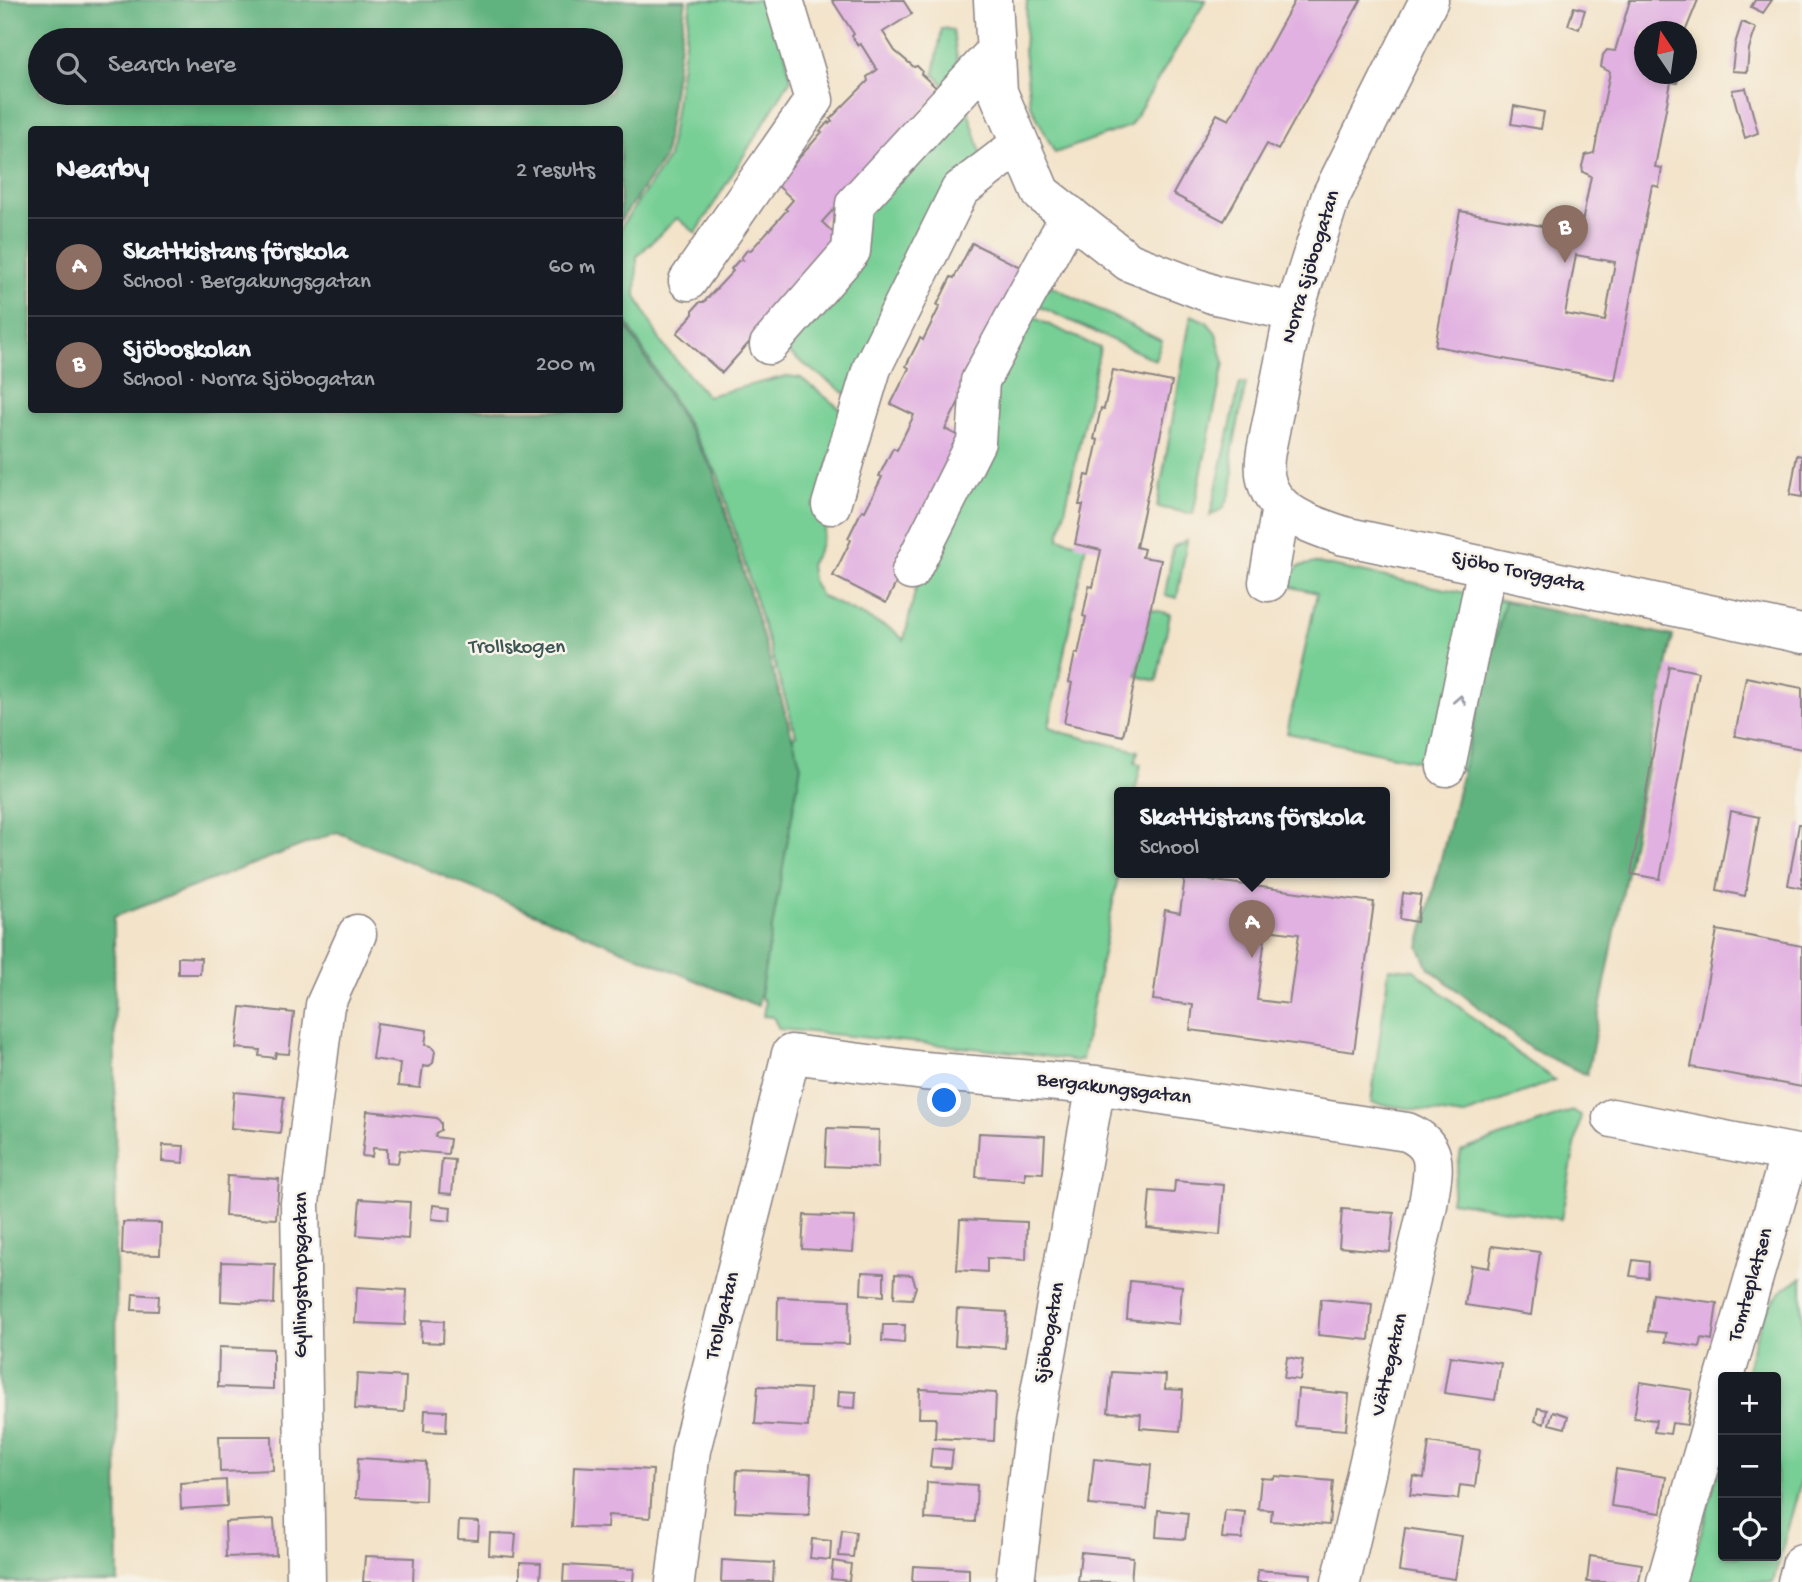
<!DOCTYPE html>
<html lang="en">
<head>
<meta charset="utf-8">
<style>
  body { margin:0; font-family:"Gochi Hand",sans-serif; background:#20242c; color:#f1f3f6 }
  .controls { position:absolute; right:21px; bottom:21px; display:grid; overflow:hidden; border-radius:7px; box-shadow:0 4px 10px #0003 }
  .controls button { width:63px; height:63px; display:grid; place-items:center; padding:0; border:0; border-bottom:2px solid #363941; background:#171b24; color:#f1f3f6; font:35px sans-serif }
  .compass { position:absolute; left:1634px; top:21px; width:63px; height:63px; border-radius:50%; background:#171b24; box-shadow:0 4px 10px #0003; rotate:347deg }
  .you { position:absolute; left:945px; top:1101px; width:24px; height:24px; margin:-18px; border:5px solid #fff; border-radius:50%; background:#1a73e8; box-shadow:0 0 0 10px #1a73e833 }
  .badge { display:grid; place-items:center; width:46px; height:46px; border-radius:50%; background:#7c3aed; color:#fff; font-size:23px; font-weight:700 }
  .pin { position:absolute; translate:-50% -58px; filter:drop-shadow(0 2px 4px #0008) }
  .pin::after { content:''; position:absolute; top:37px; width:24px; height:21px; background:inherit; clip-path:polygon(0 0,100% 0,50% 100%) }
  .popup { position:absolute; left:1114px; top:787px; width:276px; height:91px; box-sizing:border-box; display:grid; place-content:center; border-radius:7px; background:#171b24; filter:drop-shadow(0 2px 5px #0005); font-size:23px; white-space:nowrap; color:#9ea1a6 }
  .popup b { font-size:26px; color:#f1f3f6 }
  .popup::after { content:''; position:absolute; left:50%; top:100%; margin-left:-14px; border:14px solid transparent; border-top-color:#171b24 }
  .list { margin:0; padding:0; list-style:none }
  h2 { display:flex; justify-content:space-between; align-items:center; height:91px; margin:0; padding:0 28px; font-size:30px }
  h2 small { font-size:23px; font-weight:400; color:#9ea1a6 }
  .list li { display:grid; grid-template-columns:46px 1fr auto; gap:21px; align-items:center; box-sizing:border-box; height:98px; padding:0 28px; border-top:2px solid #363941 }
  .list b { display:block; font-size:26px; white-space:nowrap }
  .list p { margin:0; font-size:23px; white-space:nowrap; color:#9ea1a6 }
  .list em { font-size:23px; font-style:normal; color:#9ea1a6 }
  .icon { flex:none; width:38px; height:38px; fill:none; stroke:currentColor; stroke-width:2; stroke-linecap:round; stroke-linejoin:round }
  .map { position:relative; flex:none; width:1802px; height:1582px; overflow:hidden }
  .search { position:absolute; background:#171b24; box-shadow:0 4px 10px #0003; left:28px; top:28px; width:595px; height:77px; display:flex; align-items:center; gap:18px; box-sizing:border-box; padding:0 24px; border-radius:38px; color:#9ea1a6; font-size:26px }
  .panel { position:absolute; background:#171b24; box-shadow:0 4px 10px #0003; left:28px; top:126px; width:595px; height:287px; border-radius:7px }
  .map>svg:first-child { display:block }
  .green { fill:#77cf95; stroke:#4c7868; stroke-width:2 }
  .forest { fill:#61b27e; stroke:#426a5c; stroke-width:2; fill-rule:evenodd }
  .building { fill:#e1b1e1; fill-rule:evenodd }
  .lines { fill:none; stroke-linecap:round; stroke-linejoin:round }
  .minor-casing { stroke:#8a8282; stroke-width:41 }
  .minor { stroke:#fff; stroke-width:38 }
  .oneway { stroke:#9c9ca7 }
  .labels { text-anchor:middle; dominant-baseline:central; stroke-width:5; stroke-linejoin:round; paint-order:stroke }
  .street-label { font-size:21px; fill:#22223b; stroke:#f7f3e8 }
  .park-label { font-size:21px; fill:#3c5656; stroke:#f7f3e8 }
</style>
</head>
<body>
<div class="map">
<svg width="1802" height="1582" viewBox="0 0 1802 1582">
  <rect width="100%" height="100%" fill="#f7f3e8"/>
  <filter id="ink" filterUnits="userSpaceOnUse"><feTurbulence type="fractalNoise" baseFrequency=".0143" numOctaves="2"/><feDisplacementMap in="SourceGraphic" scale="14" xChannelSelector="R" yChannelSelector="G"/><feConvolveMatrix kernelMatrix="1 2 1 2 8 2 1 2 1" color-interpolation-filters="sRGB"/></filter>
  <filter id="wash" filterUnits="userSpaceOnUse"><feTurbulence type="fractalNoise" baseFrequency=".00686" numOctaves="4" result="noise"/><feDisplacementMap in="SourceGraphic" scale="28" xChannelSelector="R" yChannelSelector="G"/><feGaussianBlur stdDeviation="1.57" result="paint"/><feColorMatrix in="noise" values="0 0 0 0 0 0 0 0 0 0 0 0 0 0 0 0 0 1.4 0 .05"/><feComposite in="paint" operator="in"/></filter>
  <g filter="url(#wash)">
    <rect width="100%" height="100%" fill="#f3e3c9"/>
    <path class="green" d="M 691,0 L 774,0 L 791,79 L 696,233 L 677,218 L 637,256 L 636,296 L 662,344 L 707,396 L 787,376 L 801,378 L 843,411 L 820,498 L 826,527 L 819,549 L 810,565 L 812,580 L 821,596 L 893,630 L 904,640 L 918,578 L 1026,314 L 1100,348 L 1059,538 L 1086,545 L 1049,727 L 1060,732 L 1138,751 L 1135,763 L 1141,764 L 1135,792 L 1119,792 L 1119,872 L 1082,1060 L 1078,1059 L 1077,1061 L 1022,1053 L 779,1029 L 773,1017 L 763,1016 L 765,1003 L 712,907 L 748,770 L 796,735 L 718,475 L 620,311 L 620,240 L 622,225 L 668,158 Z
      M 1027,0 L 1206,0 L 1130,126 L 1055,153 L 1030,104 L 1024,50 Z
      M 942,28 L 953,30 L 959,72 L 944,85 L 934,74 Z
      M 965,101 L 982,156 L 849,396 L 780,347 L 869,206 Z
      M 1047,284 L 1162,341 L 1155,360 L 1036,305 Z
      M 1191,315 L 1207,322 L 1216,333 L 1224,363 L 1193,514 L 1157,507 Z
      M 1240,383 L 1246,383 L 1232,454 L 1233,475 L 1231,492 L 1224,507 L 1210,516 Z
      M 1187,540 L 1177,598 L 1165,595 L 1173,547 Z
      M 1316,563 L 1506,601 L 1464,771 L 1287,733 L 1317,593 L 1283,585 L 1299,566 Z
      M 1150,609 L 1170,614 L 1157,681 L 1136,676 Z
      M 1389,968 L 1414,970 L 1518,1054 L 1555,1080 L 1463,1116 L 1371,1103 Z
      M 1572,1111 L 1581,1115 L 1561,1219 L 1451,1201 L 1461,1151 Z
      M 1802,1278 L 1802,1477 L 1773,1582 L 1687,1582 L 1723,1454 L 1723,1556 L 1776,1556 L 1776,1377 L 1745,1377 C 1755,1340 1762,1295 1802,1278 Z"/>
    <path class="forest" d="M 0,0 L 686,0 L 664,158 L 620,221 L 620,130 L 32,130 L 32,410 L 620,410 L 620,315 L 714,472 L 801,766 L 758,1006 L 337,832 L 114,917 L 118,1582 L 0,1582 ZM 40,40 L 611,40 L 611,93 L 40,93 Z
      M 1505,601 L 1673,636 L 1587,1075 L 1531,1049 L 1429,968 L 1419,947 Z"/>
    <g id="blocks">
      <path class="building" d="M 832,0 L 903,0 L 912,14 L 883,32 L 895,51 L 914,67 L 917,66 L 922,71 L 921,74 L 940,91 L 822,222 L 841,240 L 722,373 L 677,333 L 693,314 L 693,310 L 700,302 L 704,302 L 733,271 L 731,269 L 738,261 L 743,260 L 741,258 L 748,249 L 750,251 L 787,210 L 785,209 L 793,200 L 776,184 L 822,132 L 820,131 L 828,122 L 829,124 L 832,121 L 830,119 L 868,81 L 867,77 L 877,70 L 862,46 L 860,44 L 858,46 L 852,36 L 854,34 Z
        M 1295,0 L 1361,0 L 1278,150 L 1267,144 L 1224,221 L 1173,194 L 1217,114 L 1229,120 Z
        M 1630,0 L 1698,0 L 1685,32 L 1644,32 L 1644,74 L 1680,74 L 1677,83 L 1671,82 L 1655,167 L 1662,168 L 1659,187 L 1652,185 L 1615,380 L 1435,346 L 1460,211 L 1580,233 L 1591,176 L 1583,172 L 1582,166 L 1585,155 L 1594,153 L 1610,72 L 1601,67 L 1603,55 L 1607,50 L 1615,51 ZM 1576,255 L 1615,262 L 1605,321 L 1565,314 Z
        M 1755,0 L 1772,0 L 1763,13 L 1751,7 Z
        M 1574,7 L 1585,10 L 1579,29 L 1568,25 Z
        M 1742,22 L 1756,28 L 1749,49 L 1747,72 L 1732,71 L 1735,44 Z
        M 1746,88 L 1758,133 L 1745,138 L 1732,90 Z
        M 1514,106 L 1544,112 L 1541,129 L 1511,124 Z
        M 972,243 L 1026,270 L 945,429 L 968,441 L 886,603 L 833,576 L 851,540 L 848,538 L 862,510 L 865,511 L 882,477 L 879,476 L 893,448 L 897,450 L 914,415 L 891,404 L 909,368 L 906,366 L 920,338 L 923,340 L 940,306 L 937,305 L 951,277 L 954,278 Z
        M 1113,370 L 1172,382 L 1136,547 L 1144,549 L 1142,557 L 1161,560 L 1123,736 L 1064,723 L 1072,683 L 1069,682 L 1075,653 L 1078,654 L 1086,617 L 1083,616 L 1089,586 L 1093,587 L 1101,550 L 1075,544 L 1083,505 L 1079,505 L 1086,475 L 1090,476 L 1098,440 L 1094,439 L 1101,408 L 1104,409 Z
        M 1797,455 L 1802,456 L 1802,497 L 1790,495 Z
        M 1669,666 L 1698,672 L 1660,879 L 1631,874 Z
        M 1746,677 L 1802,688 L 1802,749 L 1735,736 Z
        M 1731,811 L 1759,817 L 1745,896 L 1717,890 Z
        M 1799,824 L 1802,824 L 1802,888 L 1788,885 Z
        M 1185,877 L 1374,902 L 1354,1052 L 1190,1030 L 1193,1005 L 1153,1000 L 1165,910 L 1180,913 ZM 1266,930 L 1299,934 L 1289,1004 L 1257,1000 Z
        M 1403,893 L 1421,895 L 1417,922 L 1400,919 Z
        M 1717,930 L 1802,946 L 1802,1087 L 1691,1067 Z
        M 178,957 L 201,958 L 200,974 L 178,974 Z
        M 241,1007 L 294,1013 L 289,1054 L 276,1053 L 275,1058 L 259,1056 L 260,1050 L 236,1048 Z
        M 377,1023 L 427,1030 L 425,1045 L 431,1046 L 435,1051 L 433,1063 L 428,1067 L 423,1066 L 420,1088 L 398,1086 L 400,1063 L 372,1059 Z
        M 234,1092 L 284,1097 L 280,1133 L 231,1128 Z
        M 367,1111 L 437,1118 L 441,1123 L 441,1130 L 436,1133 L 435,1137 L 450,1139 L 448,1154 L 400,1150 L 398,1163 L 387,1162 L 387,1149 L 373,1148 L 372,1157 L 362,1156 Z
        M 827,1128 L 879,1130 L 878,1168 L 825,1166 Z
        M 979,1133 L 1045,1136 L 1043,1173 L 1025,1172 L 1025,1180 L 976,1177 Z
        M 163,1145 L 184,1146 L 183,1163 L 162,1161 Z
        M 442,1159 L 455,1160 L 452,1194 L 439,1193 Z
        M 227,1176 L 279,1179 L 276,1219 L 225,1216 Z
        M 1175,1181 L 1224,1185 L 1220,1235 L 1147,1228 L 1150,1191 L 1174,1193 Z
        M 360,1199 L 410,1202 L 408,1239 L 357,1235 Z
        M 433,1205 L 451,1207 L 450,1221 L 432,1219 Z
        M 1342,1209 L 1394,1213 L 1390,1252 L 1339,1247 Z
        M 804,1215 L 855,1217 L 853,1252 L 802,1249 Z
        M 960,1219 L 1027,1222 L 1026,1260 L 987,1258 L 987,1272 L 957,1270 Z
        M 123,1222 L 161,1223 L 160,1255 L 122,1254 Z
        M 1492,1246 L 1540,1252 L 1531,1315 L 1465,1305 L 1471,1265 L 1489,1268 Z
        M 1633,1260 L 1649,1262 L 1648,1278 L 1630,1276 Z
        M 222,1262 L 275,1264 L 274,1304 L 221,1301 Z
        M 862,1272 L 884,1273 L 884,1296 L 861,1294 Z
        M 895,1274 L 912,1275 L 916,1287 L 912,1299 L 894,1298 Z
        M 1130,1281 L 1182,1286 L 1179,1324 L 1127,1319 Z
        M 357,1287 L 407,1290 L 405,1325 L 355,1323 Z
        M 133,1294 L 159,1296 L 158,1311 L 132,1310 Z
        M 1653,1294 L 1717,1303 L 1712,1340 L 1702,1338 L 1700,1347 L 1665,1342 L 1666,1333 L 1648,1331 Z
        M 778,1297 L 850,1300 L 849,1344 L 777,1342 Z
        M 1321,1299 L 1372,1304 L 1369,1340 L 1318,1335 Z
        M 957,1309 L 1007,1312 L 1005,1348 L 955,1345 Z
        M 422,1320 L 444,1321 L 443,1343 L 421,1342 Z
        M 883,1325 L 905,1325 L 904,1343 L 882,1341 Z
        M 219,1347 L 273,1349 L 273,1389 L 218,1387 Z
        M 1450,1356 L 1501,1363 L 1495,1400 L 1444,1393 Z
        M 1287,1357 L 1303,1360 L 1300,1380 L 1284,1378 Z
        M 1112,1372 L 1166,1375 L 1165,1389 L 1183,1390 L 1180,1431 L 1140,1428 L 1141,1414 L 1108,1412 Z
        M 357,1374 L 406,1377 L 404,1412 L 355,1409 Z
        M 1640,1382 L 1692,1390 L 1687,1425 L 1672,1423 L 1670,1434 L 1654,1432 L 1656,1420 L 1634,1418 Z
        M 758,1386 L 810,1389 L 808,1427 L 755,1424 Z
        M 920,1389 L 996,1393 L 994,1441 L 935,1438 L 936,1418 L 919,1418 Z
        M 1298,1389 L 1349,1394 L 1346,1430 L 1295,1426 Z
        M 839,1391 L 856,1392 L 855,1408 L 838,1407 Z
        M 1538,1408 L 1547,1410 L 1544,1424 L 1535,1421 Z
        M 425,1410 L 447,1411 L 446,1432 L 424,1431 Z
        M 1553,1411 L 1568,1416 L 1565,1428 L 1549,1424 Z
        M 219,1436 L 272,1436 L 273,1470 L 220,1472 Z
        M 1429,1442 L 1480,1450 L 1475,1487 L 1460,1485 L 1458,1499 L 1410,1495 L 1413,1476 L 1424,1478 Z
        M 932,1448 L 953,1450 L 951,1468 L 930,1467 Z
        M 358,1458 L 426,1462 L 425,1501 L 356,1498 Z
        M 1094,1459 L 1151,1465 L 1147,1509 L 1089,1505 Z
        M 574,1466 L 653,1470 L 650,1518 L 608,1515 L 607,1528 L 571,1527 Z
        M 1616,1469 L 1666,1477 L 1661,1513 L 1611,1506 Z
        M 737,1470 L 811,1473 L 809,1515 L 735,1512 Z
        M 1275,1476 L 1333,1481 L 1329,1525 L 1271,1521 L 1272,1510 L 1258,1509 L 1261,1478 L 1274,1479 Z
        M 226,1480 L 227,1506 L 181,1509 L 180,1483 Z
        M 927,1482 L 977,1485 L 975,1522 L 925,1519 Z
        M 1158,1510 L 1188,1513 L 1185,1539 L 1156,1537 Z
        M 1225,1510 L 1245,1512 L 1242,1539 L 1222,1538 Z
        M 274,1519 L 276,1555 L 226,1557 L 225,1522 Z
        M 459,1521 L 479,1522 L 478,1540 L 458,1539 Z
        M 1405,1528 L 1462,1536 L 1455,1579 L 1399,1571 Z
        M 842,1530 L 856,1532 L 853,1557 L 839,1556 Z
        M 490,1533 L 516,1534 L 514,1557 L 489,1555 Z
        M 812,1539 L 831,1541 L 830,1560 L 810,1558 Z
        M 1081,1552 L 1133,1557 L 1131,1582 L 1078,1582 Z
        M 365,1556 L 414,1558 L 413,1582 L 363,1582 Z
        M 1590,1556 L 1642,1564 L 1639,1582 L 1587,1582 Z
        M 722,1560 L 774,1563 L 773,1582 L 721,1582 Z
        M 833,1561 L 851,1564 L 849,1581 L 831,1579 Z
        M 520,1562 L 541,1563 L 540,1582 L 520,1582 Z
        M 564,1565 L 634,1569 L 633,1582 L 563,1582 Z
        M 913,1566 L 969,1569 L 969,1582 L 912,1582 Z
        M 1258,1570 L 1311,1574 L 1310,1582 L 1257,1582 Z"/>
    </g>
  </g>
  <g filter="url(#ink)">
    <use href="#blocks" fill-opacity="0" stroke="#8a8282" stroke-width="2"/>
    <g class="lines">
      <defs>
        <path id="minor" d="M 993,0 L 998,92 L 1041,193 L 1129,262 L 1215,295 L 1294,312
          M 1429,0 L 1331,196 L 1294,312 L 1266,451 C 1256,507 1300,521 1344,536 L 1802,634
          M 688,281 L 814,100 L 784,0
          M 769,345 L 851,251 L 855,204 L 996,51
          M 831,505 L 872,368 L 960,190 L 1020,144
          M 911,571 L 976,442 L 980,381 L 1070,215
          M 1268,582 L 1281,507
          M 1446,767 L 1487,566
          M 1612,1118 L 1802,1155
          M 1725,1377 L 1790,1153
          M 306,1582 L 300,1203 L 325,1005 L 357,934
          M 675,1582 L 691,1450 L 791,1054 L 924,1071 L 1096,1085 L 1407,1132 C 1443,1147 1432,1174 1428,1205 L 1341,1582
          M 1015,1582 L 1034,1425 L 1096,1085
          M 1666,1582 L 1723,1383
          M 1797,1582 L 1802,1563"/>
      </defs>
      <use href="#minor" class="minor-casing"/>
      <use href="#minor" class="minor"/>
    </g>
    <defs><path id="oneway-chevron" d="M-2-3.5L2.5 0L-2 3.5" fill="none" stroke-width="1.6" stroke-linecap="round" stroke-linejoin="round" transform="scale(1.75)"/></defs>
    <use class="oneway" href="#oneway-chevron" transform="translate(1460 700) rotate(-79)"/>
  </g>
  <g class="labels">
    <g class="street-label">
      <text transform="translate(1312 267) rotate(-73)">Norra Sjöbogatan</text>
      <text transform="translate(1518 573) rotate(12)">Sjöbo Torggata</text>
      <text transform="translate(1114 1090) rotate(7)">Bergakungsgatan</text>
      <text transform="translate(302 1275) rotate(-90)">Gyllingstorpsgatan</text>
      <text transform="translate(1752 1285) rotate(-74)">Tomteplatsen</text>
      <text transform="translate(724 1316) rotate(-76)">Trollgatan</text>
      <text transform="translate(1051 1333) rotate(-80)">Sjöbogatan</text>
      <text transform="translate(1391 1365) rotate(-77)">Vättegatan</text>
    </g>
    <g class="park-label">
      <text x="517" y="648">Trollskogen</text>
    </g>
  </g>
</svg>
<div class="controls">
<button>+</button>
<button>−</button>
<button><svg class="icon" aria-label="locate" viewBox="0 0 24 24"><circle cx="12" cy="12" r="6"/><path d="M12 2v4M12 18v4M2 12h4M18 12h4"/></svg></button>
</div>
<svg class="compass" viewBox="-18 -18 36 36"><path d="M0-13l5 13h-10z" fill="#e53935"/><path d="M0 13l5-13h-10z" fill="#9ea1a6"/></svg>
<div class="you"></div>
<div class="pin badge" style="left:1252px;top:958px;background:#8d6e63">A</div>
<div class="popup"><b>Skattkistans förskola</b>School</div>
<div class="pin badge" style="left:1565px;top:263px;background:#8d6e63">B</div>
<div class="search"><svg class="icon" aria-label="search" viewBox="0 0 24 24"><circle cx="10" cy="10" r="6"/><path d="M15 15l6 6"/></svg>Search here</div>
<section class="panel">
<h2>Nearby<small>2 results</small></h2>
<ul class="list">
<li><span class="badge" style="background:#8d6e63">A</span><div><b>Skattkistans förskola</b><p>School · Bergakungsgatan</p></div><em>60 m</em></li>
<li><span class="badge" style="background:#8d6e63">B</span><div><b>Sjöboskolan</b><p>School · Norra Sjöbogatan</p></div><em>200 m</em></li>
</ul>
</section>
</div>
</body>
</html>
